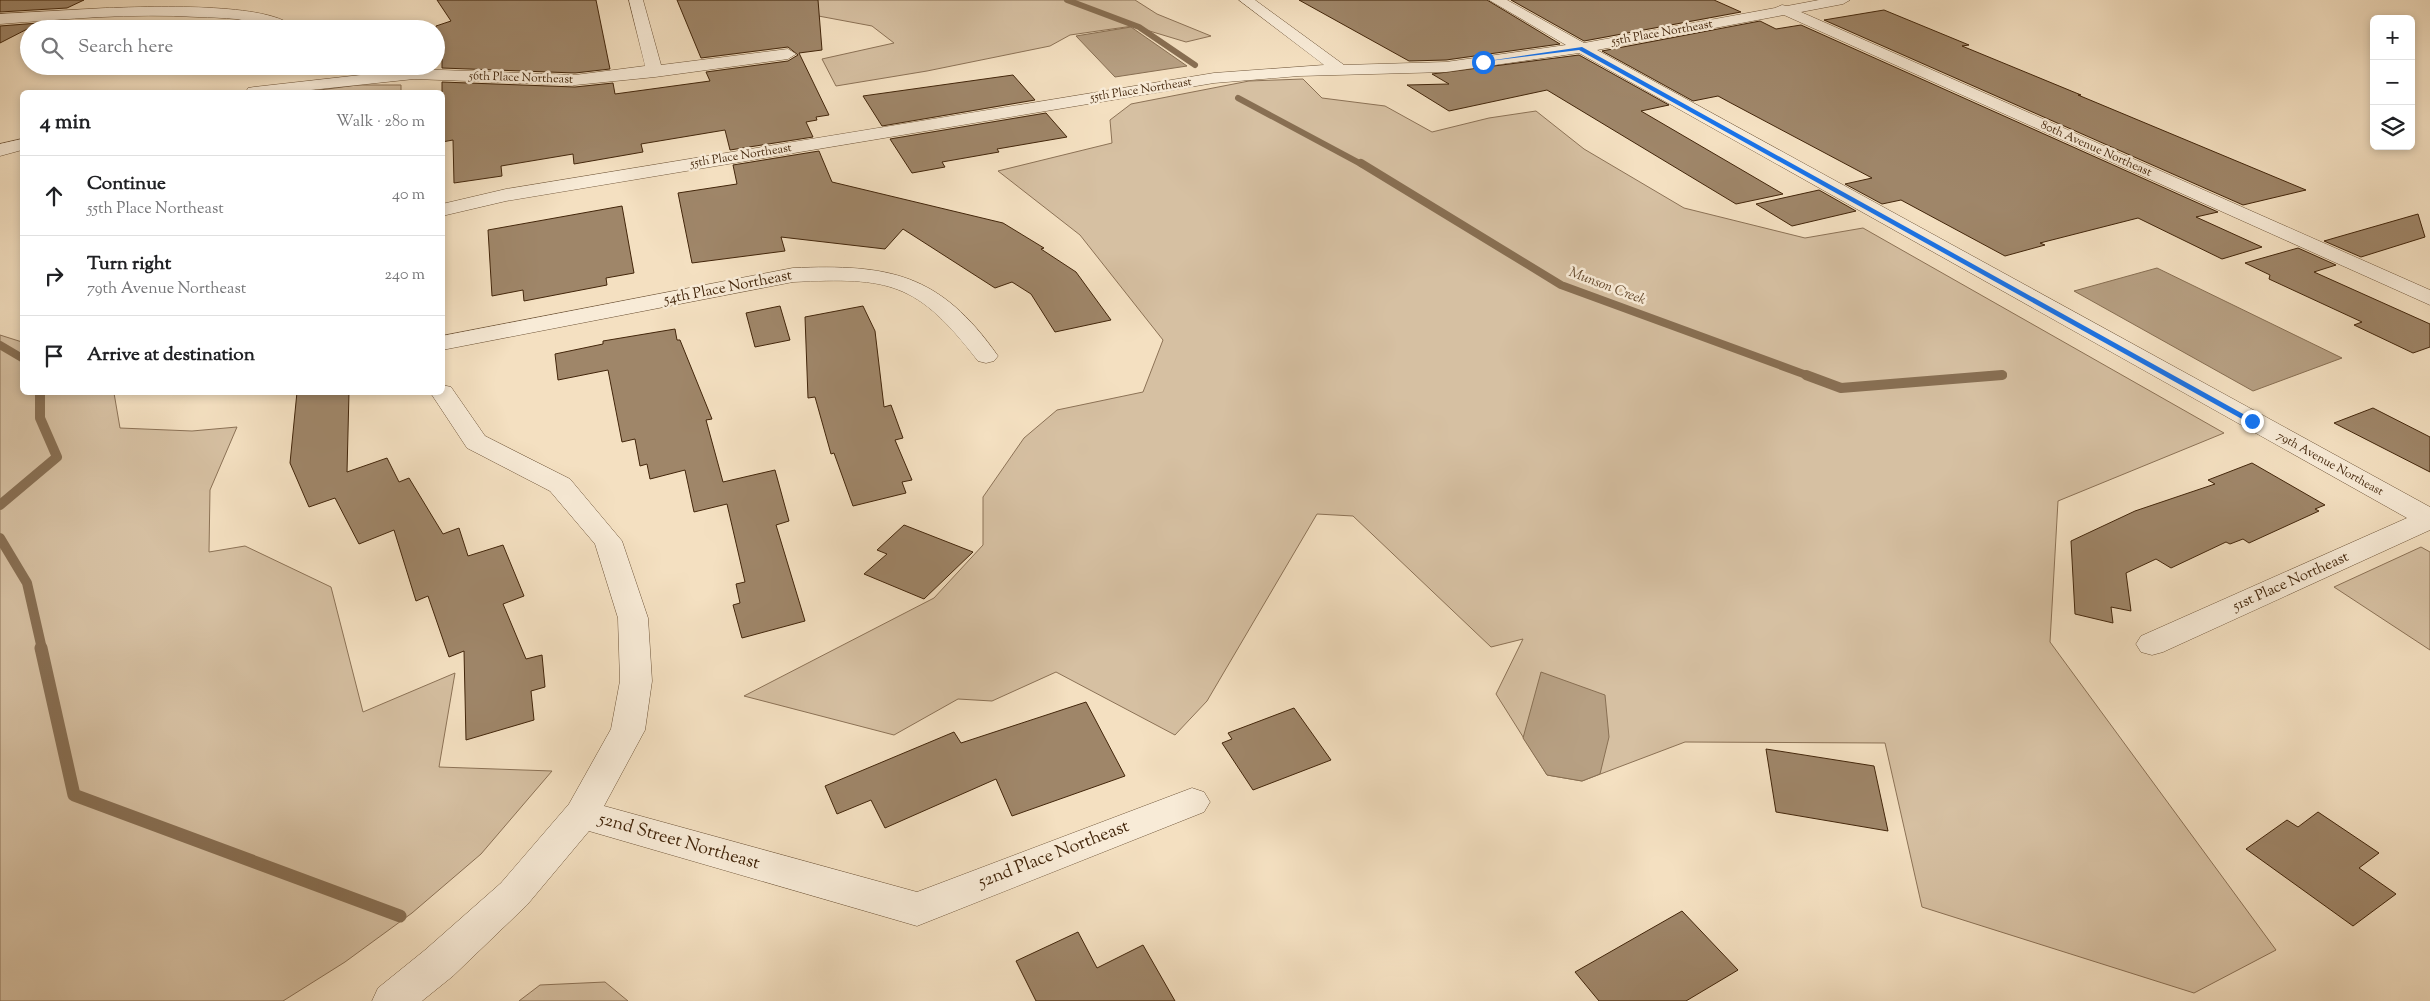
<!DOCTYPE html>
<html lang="en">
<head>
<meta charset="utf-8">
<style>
  body { margin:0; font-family:"Sorts Mill Goudy",serif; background:#f2f2f2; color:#202124 }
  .controls { position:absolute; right:15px; top:15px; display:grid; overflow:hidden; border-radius:8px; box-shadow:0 2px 8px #0003 }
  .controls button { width:45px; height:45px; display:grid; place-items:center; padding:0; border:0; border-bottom:1px solid #e0e0e0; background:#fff; color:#202124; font:25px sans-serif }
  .stop { position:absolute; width:15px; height:15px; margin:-11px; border:4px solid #1a73e8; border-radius:50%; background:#fff }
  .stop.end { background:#1a73e8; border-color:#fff; box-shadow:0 1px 5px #0008 }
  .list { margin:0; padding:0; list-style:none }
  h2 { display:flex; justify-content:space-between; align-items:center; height:65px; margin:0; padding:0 20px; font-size:21px }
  h2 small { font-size:16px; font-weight:400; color:#757577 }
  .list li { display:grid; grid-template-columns:32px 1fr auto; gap:15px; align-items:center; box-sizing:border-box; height:80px; padding:0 20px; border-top:1px solid #e0e0e0 }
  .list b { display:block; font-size:19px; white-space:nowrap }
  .list p { margin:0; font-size:16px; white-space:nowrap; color:#757577 }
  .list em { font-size:16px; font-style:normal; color:#757577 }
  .icon { flex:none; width:28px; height:28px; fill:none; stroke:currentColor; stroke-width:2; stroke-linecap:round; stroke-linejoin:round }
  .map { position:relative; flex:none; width:2430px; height:1001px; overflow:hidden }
  .search { position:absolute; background:#fff; box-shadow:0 2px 8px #0003; left:20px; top:20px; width:425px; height:55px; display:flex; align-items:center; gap:12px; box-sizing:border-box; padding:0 18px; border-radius:28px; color:#757577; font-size:19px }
  .panel { position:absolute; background:#fff; box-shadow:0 2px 8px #0003; left:20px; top:90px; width:425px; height:305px; border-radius:8px }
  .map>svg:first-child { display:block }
  .green { fill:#d6c0a2; stroke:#8c7256 }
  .water { fill:#b7a083; stroke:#886f53 }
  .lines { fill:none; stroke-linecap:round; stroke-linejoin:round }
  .stream-far3 { stroke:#886f53; stroke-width:6 }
  .stream-far2 { stroke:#886f53; stroke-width:8 }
  .stream-far1 { stroke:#886f53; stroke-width:10 }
  .stream { stroke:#886f53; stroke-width:13 }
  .building { fill:#9f8669; stroke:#42250a }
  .street-casing { stroke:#6e5438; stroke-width:1 }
  .street { fill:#f8ebd7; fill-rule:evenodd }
  .route { fill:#1a73e8 }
  .labels { text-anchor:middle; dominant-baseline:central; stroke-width:5; stroke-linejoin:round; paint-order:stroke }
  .far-street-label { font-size:12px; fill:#42250a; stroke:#f8ebd7 }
  .far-water-label { font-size:14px; font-style:italic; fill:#654a2e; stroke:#f8ebd7 }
  .street-label { font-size:15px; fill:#42250a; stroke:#f8ebd7 }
  .near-street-label { font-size:18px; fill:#42250a; stroke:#f8ebd7 }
</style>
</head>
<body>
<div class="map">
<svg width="2430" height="1001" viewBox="0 0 2430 1001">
  <rect width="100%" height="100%" fill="#f4e0c1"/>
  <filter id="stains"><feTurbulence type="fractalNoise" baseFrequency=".004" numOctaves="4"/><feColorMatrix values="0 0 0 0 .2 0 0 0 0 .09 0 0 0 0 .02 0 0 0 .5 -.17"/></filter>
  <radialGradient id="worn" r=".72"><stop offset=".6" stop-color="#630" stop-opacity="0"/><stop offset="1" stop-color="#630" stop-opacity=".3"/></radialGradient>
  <path class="green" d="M 778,0 L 1135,0 L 1157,14 L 1211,36 L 1186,42 L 1133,26 L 1070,35 L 1050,46 L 927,71 L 836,86 L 822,59 L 894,43 L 872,26 L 797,12 Z
    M 1303,79 L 1322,98 L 1385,106 L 1432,132 L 1489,118 L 1536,111 L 1584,149 L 1684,208 L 1805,238 L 1863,228 L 2224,433 L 2058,501 L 2050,642 L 2276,950 L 2194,993 L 1922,907 L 1885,743 L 1685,742 L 1582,781 L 1547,775 L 1496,694 L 1523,639 L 1491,647 L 1353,516 L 1317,514 L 1207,701 L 1175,735 L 1056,672 L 992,701 L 958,699 L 894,735 L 744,696 L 934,598 L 983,545 L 983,497 L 1024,438 L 1057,410 L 1143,392 L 1163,340 L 1080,235 L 998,171 L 1112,143 L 1110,120 L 1131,104 L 1249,81 Z
    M 357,85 L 401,85 L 401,92 L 305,92 Z
    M 0,335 L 22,342 L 22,392 L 114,393 L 120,428 L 192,431 L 237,427 L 210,490 L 209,552 L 245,546 L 331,587 L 363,712 L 455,673 L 439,767 L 552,771 L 481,854 L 412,913 L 345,962 L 283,1001 L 0,1001 Z
    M 2421,547 L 2430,552 L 2430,650 L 2334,587 Z
    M 605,982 L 628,1001 L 519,1001 L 540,985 Z"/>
  <path class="water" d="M 1131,27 L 1187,66 L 1115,77 L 1076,36 Z
    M 2157,268 L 2342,358 L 2253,391 L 2074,291 Z
    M 1541,672 L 1605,695 L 1609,737 L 1600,774 L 1582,781 L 1547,775 L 1523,738 Z"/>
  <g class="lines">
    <path class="stream-far3" d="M 1067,0 L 1139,27 L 1195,65
      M 1238,98 L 1363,165"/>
    <path class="stream-far2" d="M 1361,163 L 1561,285 L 1809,376
      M 0,345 L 22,358
      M 1986,376 L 2003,375"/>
    <path class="stream-far1" d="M 1806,375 L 1841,388 L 2002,375
      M 0,505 L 57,457 L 40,418 L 40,392
      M 0,538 L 27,583 L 42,649"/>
    <path class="stream" d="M 41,648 L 74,795 L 400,916"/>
  </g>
  <path class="building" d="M 0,0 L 84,0 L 67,8 L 0,12 Z
    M 437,0 L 596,0 L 610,69 L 575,73 L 442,68 L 442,55 L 436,56 L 436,26 L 451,21 Z
    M 677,0 L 818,0 L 822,50 L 799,53 L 829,115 L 816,117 L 817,120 L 806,122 L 813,137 L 730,150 L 725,130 L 641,144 L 643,152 L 574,164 L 573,154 L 501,166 L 502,176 L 454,183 L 453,140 L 442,142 L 442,82 L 575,87 L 613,83 L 615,94 L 710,81 L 706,72 L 788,61 L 798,55 L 788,47 L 701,58 Z
    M 1299,0 L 1487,0 L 1560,44 L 1446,60 L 1409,61 Z
    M 1511,0 L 1714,0 L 1741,12 L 1584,41 Z
    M 1884,10 L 1969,45 L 1962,46 L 2081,95 L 2078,95 L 2306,190 L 2243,205 L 1824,20 Z
    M 1760,21 L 1776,29 L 1801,25 L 2218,212 L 2196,217 L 2262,247 L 2222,259 L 2138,218 L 2040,243 L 2045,245 L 2005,256 L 1901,200 L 1882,204 L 1845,184 L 1872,178 L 1729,102 L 1718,96 L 1693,101 L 1602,51 Z
    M 39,23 L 0,43 L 0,26 Z
    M 1579,55 L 1669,105 L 1641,111 L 1783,194 L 1736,204 L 1547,90 L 1449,111 L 1407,85 L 1449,84 L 1432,74 Z
    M 1013,75 L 1035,100 L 882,126 L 863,96 Z
    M 1046,113 L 1067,137 L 997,149 L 999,152 L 942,162 L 945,167 L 912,173 L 890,139 Z
    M 819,151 L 832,182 L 1003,223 L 1044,248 L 1041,249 L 1076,272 L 1111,320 L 1055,332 L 1031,294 L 1012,282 L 995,288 L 903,229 L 885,249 L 781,237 L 785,251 L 692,263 L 678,193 L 737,184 L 733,165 Z
    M 1819,190 L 1856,211 L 1792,226 L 1756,204 Z
    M 622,206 L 634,273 L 606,278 L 607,285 L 524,301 L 523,290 L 492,296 L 488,230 Z
    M 2418,214 L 2425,237 L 2361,257 L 2324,241 Z
    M 2298,248 L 2336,265 L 2314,272 L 2430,324 L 2430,347 L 2413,353 L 2354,325 L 2362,322 L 2269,279 L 2270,275 L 2245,263 Z
    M 780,306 L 790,340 L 755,347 L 746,313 Z
    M 863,306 L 875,331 L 884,407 L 891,405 L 903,438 L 895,440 L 912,480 L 902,482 L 906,493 L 853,506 L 834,453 L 831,454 L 815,397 L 808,398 L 805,317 Z
    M 675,329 L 677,340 L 680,340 L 712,419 L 706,420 L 723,482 L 775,470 L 789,521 L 776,525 L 805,621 L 742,638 L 733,605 L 740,603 L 736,584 L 745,582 L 727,504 L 694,512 L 685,470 L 650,479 L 647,464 L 640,466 L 635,439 L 622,442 L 608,370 L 558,380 L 555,354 L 603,344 L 603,341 Z
    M 297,392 L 349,392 L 347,472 L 387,458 L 399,482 L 409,478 L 443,534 L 459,528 L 468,556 L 503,545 L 524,596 L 503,604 L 526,659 L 542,655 L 545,687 L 531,691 L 534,720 L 466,740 L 464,651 L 449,657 L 428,596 L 416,601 L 394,530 L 359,544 L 335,498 L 309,507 L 290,463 Z
    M 2373,408 L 2430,437 L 2430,472 L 2334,423 Z
    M 2252,463 L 2325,505 L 2315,509 L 2319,511 L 2249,543 L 2243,539 L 2230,544 L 2226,542 L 2171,568 L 2156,559 L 2126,573 L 2131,611 L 2111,607 L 2113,623 L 2075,614 L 2071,541 L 2135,511 L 2215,484 L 2208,480 Z
    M 904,525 L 973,552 L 924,599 L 864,574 L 887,554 L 877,550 Z
    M 1086,702 L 1125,776 L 1012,816 L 996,779 L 885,828 L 871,800 L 837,814 L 825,786 L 954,732 L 961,743 Z
    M 1294,708 L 1331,760 L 1253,790 L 1222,743 L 1232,739 L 1228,733 Z
    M 1766,749 L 1874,766 L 1888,831 L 1776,812 Z
    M 2318,812 L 2379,853 L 2359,868 L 2396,894 L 2353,926 L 2246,849 L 2287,820 L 2298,827 Z
    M 1682,911 L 1738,970 L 1686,1001 L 1599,1001 L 1575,972 Z
    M 1078,932 L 1097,968 L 1143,945 L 1175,1001 L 1036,1001 L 1016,961 Z"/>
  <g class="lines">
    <defs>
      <path id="street" d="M 629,0 L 643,0 L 661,65 L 788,49 L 796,54 L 788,59 L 655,77 L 575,85 L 414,79 L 292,92 L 246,92 L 248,88 L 254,87 L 414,69 L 575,75 L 645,66 Z
        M 1239,0 L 1255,0 L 1344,65 L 1446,62 L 1566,45 L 1489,0 L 1507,0 L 1584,43 L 1775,8 L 1782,5 L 1787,6 L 1819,0 L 1850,0 L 1843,4 L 1801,12 L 2430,290 L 2430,305 L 1784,15 L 1597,50 L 2430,507 L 2430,530 L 2163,652 L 2152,655 L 2141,652 L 2136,644 L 2141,636 L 2407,518 L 1579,53 L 1446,72 L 1299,76 L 1214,83 L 506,201 L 442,216 L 442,204 L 506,189 L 1214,73 L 1324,65 Z
        M 106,8 C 141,7 275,1 295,29 C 275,29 257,22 236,19 C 223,18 211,17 198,17 C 132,13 66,19 0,24 L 0,14 Z
        M 22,139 L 22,150 L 0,156 L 0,144 Z
        M 793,268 C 889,264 940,273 998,356 L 994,361 L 986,363 L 978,361 C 917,282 890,277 793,282 L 442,350 L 442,336 Z
        M 442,385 L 451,387 L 485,436 L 570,479 L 622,541 L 648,618 L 652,681 L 645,730 L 604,806 L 917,892 L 1192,788 L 1204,792 L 1210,802 L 1204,812 L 917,926 L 589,831 L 527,905 L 453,976 L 422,1001 L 372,1001 L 378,988 L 425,950 L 501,883 L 569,804 L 611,729 L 620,681 L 618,618 L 595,544 L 550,491 L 467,448 L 430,392 L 442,392 Z"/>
    </defs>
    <use href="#street" class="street-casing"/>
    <use href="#street" class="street"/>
  </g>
  <path class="route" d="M 1582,47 L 2254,420 L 2256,421 L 2249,423 L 1579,50 L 1481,62 Z"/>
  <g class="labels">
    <g class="far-street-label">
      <text transform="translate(1662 33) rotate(-10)">55th Place Northeast</text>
      <text transform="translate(521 78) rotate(2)">56th Place Northeast</text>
      <text transform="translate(1141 90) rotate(-9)">55th Place Northeast</text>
      <text transform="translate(2096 149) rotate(24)">80th Avenue Northeast</text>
      <text transform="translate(741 156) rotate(-9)">55th Place Northeast</text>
      <text transform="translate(2330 464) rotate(29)">79th Avenue Northeast</text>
    </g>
    <g class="far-water-label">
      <text transform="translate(1607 287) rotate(21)">Munson Creek</text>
    </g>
    <g class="street-label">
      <text transform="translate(728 288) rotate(-11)">54th Place Northeast</text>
      <text transform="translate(2291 582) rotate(-24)">51st Place Northeast</text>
    </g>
    <g class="near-street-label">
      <text transform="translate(679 842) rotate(16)">52nd Street Northeast</text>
      <text transform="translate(1054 855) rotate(-21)">52nd Place Northeast</text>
    </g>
  </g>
  <rect width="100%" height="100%" filter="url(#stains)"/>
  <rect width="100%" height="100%" fill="url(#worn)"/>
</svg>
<div class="controls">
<button>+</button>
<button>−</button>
<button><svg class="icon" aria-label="layers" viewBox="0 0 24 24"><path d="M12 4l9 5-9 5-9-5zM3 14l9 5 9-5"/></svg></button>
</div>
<div class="stop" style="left:1483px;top:62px"></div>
<div class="stop end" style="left:2252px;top:421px"></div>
<div class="search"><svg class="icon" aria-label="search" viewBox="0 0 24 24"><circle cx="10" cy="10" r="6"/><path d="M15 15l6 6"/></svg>Search here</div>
<section class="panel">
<h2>4 min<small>Walk · 280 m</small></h2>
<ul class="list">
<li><svg class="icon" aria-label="ahead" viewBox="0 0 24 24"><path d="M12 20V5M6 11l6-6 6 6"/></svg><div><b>Continue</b><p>55th Place Northeast</p></div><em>40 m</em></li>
<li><svg class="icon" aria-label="right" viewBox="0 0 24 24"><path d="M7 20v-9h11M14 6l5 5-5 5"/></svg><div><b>Turn right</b><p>79th Avenue Northeast</p></div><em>240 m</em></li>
<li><svg class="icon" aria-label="arrive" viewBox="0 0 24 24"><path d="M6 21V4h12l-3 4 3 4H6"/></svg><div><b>Arrive at destination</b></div></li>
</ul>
</section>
</div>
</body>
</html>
